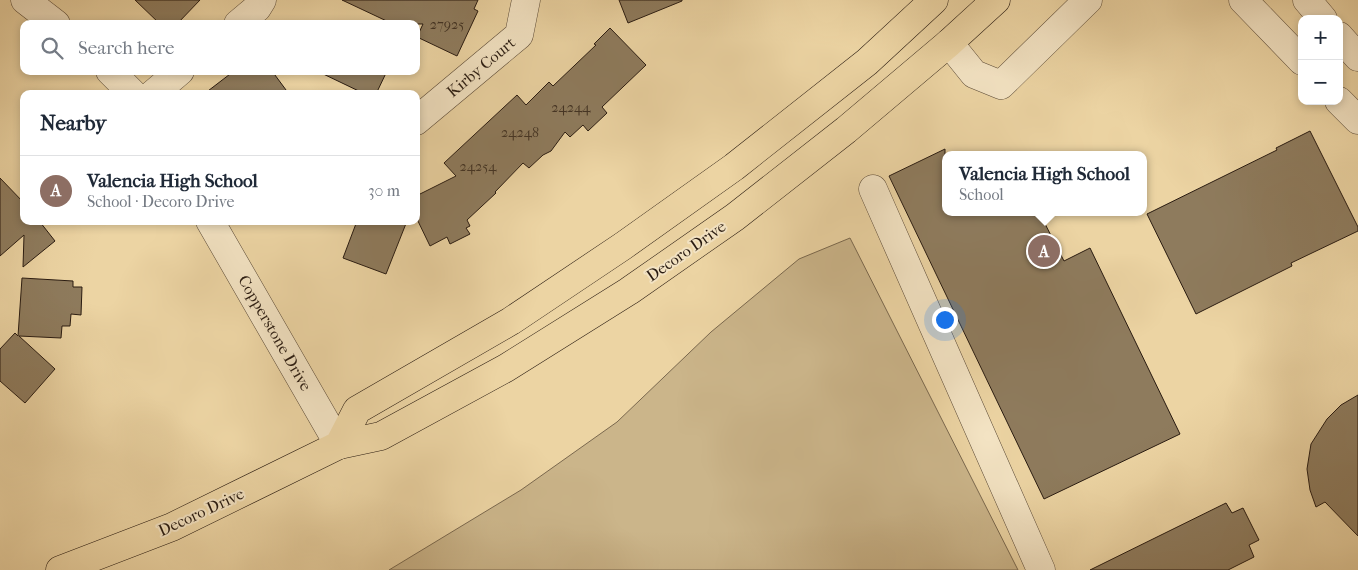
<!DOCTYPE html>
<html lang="en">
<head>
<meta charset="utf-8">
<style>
  body { margin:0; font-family:"IM FELL French Canon",serif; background:#f2f2f3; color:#1f2937 }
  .controls { position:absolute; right:15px; top:15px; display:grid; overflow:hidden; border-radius:10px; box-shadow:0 2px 8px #0003 }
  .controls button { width:45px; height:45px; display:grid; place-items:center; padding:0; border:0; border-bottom:1px solid #e0e1e3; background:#fff; color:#1f2937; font:25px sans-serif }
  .you { position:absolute; left:944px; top:319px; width:18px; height:18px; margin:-12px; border:4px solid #fff; border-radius:50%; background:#1a73e8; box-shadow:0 0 0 8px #1a73e833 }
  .badge { display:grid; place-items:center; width:32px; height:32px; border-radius:50%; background:#ea580c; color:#fff; font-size:16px; font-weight:700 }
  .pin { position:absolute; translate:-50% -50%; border:2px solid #fff; box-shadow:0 1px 5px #0006 }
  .popup { position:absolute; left:942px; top:151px; width:205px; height:65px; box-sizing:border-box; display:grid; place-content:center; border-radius:10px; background:#fff; filter:drop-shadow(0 1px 4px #0005); font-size:16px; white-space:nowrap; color:#747a83 }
  .popup b { font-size:19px; color:#1f2937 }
  .popup::after { content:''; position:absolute; left:50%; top:100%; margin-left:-10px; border:10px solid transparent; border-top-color:#fff }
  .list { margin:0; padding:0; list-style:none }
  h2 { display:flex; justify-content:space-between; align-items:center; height:65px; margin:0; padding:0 20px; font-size:21px }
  h2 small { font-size:16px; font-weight:400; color:#747a83 }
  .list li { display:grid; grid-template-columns:32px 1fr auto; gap:15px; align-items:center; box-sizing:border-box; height:70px; padding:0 20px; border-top:1px solid #e0e1e3 }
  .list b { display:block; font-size:19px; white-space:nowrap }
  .list p { margin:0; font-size:16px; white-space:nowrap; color:#747a83 }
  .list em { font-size:16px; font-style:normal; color:#747a83 }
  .icon { flex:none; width:28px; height:28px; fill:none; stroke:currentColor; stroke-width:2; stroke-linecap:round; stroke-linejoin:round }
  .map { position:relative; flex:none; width:1358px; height:570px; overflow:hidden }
  .search { position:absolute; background:#fff; box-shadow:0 2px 8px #0003; left:20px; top:20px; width:400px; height:55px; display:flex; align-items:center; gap:12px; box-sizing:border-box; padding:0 18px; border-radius:10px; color:#747a83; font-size:19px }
  .panel { position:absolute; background:#fff; box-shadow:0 2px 8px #0003; left:20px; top:90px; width:400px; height:135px; border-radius:10px }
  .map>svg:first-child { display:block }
  .green { fill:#cbb58a; stroke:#7a684e }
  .building { fill:#8e7b5d; stroke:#291b11 }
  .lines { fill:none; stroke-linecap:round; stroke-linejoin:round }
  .minor-casing { stroke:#5a4936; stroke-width:29 }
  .major-casing { stroke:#291b11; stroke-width:29 }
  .minor { stroke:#f3e3c3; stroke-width:28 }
  .major { stroke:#ecd4a3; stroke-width:28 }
  .labels { text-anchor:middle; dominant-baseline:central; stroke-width:4; stroke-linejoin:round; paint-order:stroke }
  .number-label { font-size:14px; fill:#423324 }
  .street-label { font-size:16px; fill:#291b11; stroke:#f3e3c3 }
</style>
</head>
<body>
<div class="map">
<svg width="1358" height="570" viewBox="0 0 1358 570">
  <rect width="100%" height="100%" fill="#ecd4a3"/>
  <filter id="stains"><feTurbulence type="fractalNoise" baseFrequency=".004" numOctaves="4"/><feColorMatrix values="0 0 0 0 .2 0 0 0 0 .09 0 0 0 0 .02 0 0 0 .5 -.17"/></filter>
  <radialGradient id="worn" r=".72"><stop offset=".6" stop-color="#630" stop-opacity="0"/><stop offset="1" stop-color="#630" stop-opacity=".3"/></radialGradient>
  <path class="green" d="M 850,238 L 1018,570 L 389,570 L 521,490 L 617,422 L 711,332 L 799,259 Z"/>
  <path class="building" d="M 135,0 L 200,0 L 177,24 L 160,24 Z
    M 342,0 L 478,0 L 474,9 L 478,11 L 457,56 L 417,37 L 423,24 L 393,24 Z
    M 619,0 L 682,0 L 682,1 L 628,23 Z
    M 610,28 L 646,65 L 602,107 L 607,113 L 588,131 L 583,125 L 570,137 L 565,132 L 551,151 L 543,155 L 529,168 L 523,163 L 495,192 L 496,193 L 467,220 L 470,226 L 466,228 L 470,234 L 450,244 L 447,237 L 430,246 L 416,217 L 416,196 L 456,176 L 444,163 L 517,95 L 526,105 L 549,82 L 553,86 L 596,45 L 594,44 Z
    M 234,71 L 272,71 L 289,94 L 204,94 Z
    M 317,71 L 387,71 L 376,94 L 365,94 Z
    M 1310,131 L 1358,227 L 1358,231 L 1291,263 L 1292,266 L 1196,314 L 1147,214 L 1277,150 L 1276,148 Z
    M 945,149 L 945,212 L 1039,212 L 1064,261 L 1090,248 L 1180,434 L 1044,499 L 889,176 Z
    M 0,178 L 24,203 L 24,221 L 42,221 L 40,222 L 55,241 L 23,267 L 24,235 L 0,256 Z
    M 357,221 L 407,221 L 386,274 L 343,258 Z
    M 22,278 L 73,281 L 73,287 L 82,287 L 81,315 L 71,314 L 70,326 L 62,326 L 61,338 L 19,336 L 55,369 L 25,403 L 0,381 L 0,349 L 15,333 L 18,336 Z
    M 1358,395 L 1358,536 L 1325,502 L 1316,507 L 1310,490 L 1307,469 L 1311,444 L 1327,419 L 1341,405 Z
    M 1226,503 L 1232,513 L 1243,508 L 1259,540 L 1249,545 L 1254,557 L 1228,570 L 1090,570 Z"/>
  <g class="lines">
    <defs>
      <path id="minor" d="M 25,0 L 56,24
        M 1243,0 L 1302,61
        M 1307,0 L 1323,19
        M 238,24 L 257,8 L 262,0
        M 1339,36 L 1358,57
        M 949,43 L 974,74 L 1001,85 L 1088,0
        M 110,71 L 133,94
        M 153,94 L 180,71
        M 1339,101 L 1358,120
        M 416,121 L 519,35 L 526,0
        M 873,189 L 1041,570
        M 210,221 L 339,445"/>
      <path id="major" d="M 339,445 L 357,410 L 511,321 L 623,246 L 734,167 L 867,62 L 934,0
        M 60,570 L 172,527 L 339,445 L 381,436 L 506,368 L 629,291 L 735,217 L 846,130 L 949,43 L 996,0"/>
    </defs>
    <use href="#minor" class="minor-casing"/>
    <use href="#major" class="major-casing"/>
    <use href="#minor" class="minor"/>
    <use href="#major" class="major"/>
  </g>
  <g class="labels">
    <g class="number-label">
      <text x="447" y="24">27925</text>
      <text x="571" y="107">24244</text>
      <text x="520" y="132">24248</text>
      <text x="478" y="166">24254</text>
    </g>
    <g class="street-label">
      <text transform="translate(481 67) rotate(-40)">Kirby Court</text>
      <text transform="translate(686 251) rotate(-35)">Decoro Drive</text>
      <text transform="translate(275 333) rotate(60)">Copperstone Drive</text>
      <text transform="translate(201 512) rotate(-25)">Decoro Drive</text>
    </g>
  </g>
  <rect width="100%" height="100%" filter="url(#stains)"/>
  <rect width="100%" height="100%" fill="url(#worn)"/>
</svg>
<div class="controls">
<button>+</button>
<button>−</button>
</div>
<div class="you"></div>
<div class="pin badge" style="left:1044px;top:251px;background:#8d6e63">A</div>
<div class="popup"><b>Valencia High School</b>School</div>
<div class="search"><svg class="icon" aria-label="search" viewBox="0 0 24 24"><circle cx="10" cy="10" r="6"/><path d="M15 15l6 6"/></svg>Search here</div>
<section class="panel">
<h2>Nearby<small></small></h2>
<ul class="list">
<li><span class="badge" style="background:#8d6e63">A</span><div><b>Valencia High School</b><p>School · Decoro Drive</p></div><em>30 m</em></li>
</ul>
</section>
</div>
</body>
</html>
